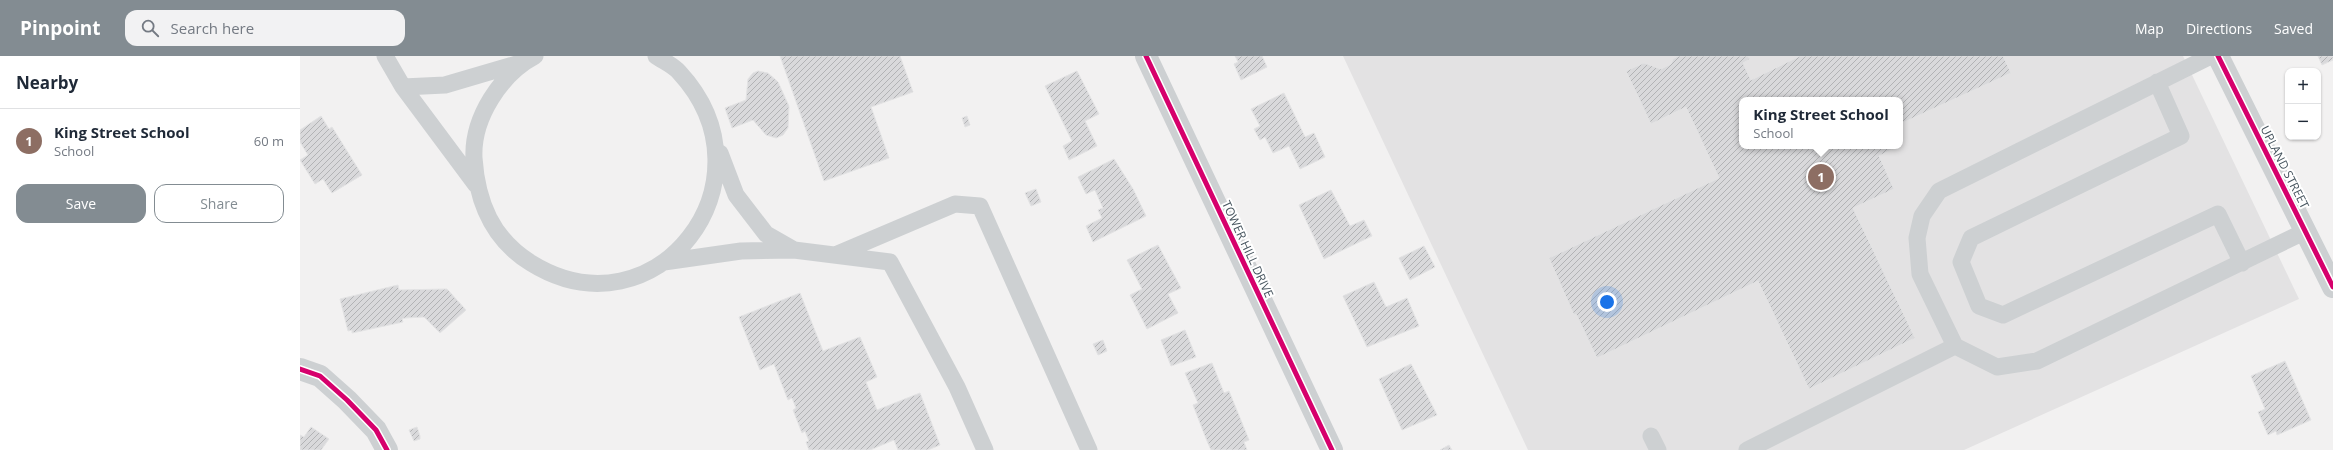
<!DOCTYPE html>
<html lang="en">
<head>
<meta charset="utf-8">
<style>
  body { margin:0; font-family:"Open Sans",sans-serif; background:#f2f2f3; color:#1f2937 }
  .controls { position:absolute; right:12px; top:12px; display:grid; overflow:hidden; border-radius:8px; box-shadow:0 1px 3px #0004 }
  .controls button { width:36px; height:36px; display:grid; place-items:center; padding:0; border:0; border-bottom:1px solid #e0e1e3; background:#fff; color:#1f2937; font:20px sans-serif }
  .you { position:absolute; left:1307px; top:246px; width:14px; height:14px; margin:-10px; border:3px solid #fff; border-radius:50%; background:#1a73e8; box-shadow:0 0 0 6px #1a73e833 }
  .badge { display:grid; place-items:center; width:26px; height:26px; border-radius:50%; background:#838c92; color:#fff; font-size:13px; font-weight:700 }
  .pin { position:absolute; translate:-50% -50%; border:2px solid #fff; box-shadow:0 1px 4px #0006 }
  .popup { position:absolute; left:1439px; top:41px; width:164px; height:52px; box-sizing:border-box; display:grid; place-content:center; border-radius:8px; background:#fff; filter:drop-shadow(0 1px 3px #0005); font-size:13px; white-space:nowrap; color:#747a83 }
  .popup b { font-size:15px; color:#1f2937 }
  .popup::after { content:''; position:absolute; left:50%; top:100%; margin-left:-8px; border:8px solid transparent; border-top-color:#fff }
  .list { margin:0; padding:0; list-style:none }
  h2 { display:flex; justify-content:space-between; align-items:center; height:52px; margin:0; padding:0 16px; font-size:17px }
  h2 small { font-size:13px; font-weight:400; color:#747a83 }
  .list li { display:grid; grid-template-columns:26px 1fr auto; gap:12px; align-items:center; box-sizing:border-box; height:64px; padding:0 16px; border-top:1px solid #e0e1e3 }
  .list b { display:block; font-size:15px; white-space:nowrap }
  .list p { margin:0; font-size:13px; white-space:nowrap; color:#747a83 }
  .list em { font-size:13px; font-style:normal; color:#747a83 }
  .actions { display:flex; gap:8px; padding:12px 16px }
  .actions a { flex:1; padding:9px 0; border:1px solid #838c92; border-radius:12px; text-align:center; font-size:14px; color:#838c92 }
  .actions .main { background:#838c92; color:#fff }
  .icon { flex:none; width:22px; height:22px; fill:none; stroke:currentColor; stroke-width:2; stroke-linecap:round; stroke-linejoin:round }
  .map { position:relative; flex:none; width:2033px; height:394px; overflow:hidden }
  header { display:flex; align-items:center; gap:24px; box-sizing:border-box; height:56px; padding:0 20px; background:#838c92; color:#fff }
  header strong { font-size:19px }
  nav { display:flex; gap:22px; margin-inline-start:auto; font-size:14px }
  .search { width:280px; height:36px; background:#f2f2f3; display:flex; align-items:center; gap:10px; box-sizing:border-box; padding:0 14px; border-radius:12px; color:#747a83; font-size:15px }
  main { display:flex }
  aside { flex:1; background:#fff }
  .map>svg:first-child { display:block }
  .education { fill:#e3e2e3; fill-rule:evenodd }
  .building { fill:url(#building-hatch); stroke:#e3e3e4 }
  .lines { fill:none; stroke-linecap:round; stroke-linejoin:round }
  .lane { stroke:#cdd0d2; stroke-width:17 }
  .street { stroke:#cdd0d2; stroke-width:22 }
  .cycleway-casing { stroke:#fff; stroke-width:8 }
  .cycleway { stroke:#d6006c; stroke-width:5 }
  .labels { text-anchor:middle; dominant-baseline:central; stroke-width:4; stroke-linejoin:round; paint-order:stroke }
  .street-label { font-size:12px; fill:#47555f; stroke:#fff }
</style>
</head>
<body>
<header>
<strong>Pinpoint</strong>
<div class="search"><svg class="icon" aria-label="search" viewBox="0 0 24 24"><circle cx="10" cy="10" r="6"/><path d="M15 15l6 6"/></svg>Search here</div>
<nav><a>Map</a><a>Directions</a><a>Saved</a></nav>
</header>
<main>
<aside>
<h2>Nearby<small></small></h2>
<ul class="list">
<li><span class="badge" style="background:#8d6e63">1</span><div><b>King Street School</b><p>School</p></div><em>60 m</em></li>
</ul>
<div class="actions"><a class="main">Save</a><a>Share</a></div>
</aside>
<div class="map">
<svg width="2033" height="394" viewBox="0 0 2033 394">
  <defs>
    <pattern id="building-hatch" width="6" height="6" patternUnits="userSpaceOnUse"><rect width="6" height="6" fill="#d9d9db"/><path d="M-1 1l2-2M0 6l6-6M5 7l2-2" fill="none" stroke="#b2b3b5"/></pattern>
  </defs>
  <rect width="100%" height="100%" fill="#f2f1f1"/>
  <path class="education" d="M 1043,0 L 1883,0 L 1999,243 L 1664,394 L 1228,394 ZM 1442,44 L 1600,44 L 1600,90 L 1442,90 Z"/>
  <path class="building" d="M 480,0 L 600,0 L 613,36 L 571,51 L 589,102 L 524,125 Z
    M 935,0 L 962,0 L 967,11 L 941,24 L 934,8 L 938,6 Z
    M 1378,0 L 1448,0 L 1450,3 L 1443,7 L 1451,24 L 1500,0 L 1703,0 L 1711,17 L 1600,68 L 1600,44 L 1442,44 L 1442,90 L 1594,90 L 1595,92 L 1579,100 L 1594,133 L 1553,152 L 1615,282 L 1509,333 L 1458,225 L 1297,302 L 1276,258 L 1274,259 L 1249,202 L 1419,122 L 1386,51 L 1351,68 L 1326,15 L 1344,7 L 1361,13 L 1371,8 L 1373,3 Z
    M 2018,0 L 2033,0 L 2033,4 L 2022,9 Z
    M 458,15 L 468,17 L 478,26 L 489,50 L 488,72 L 483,79 L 476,82 L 466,79 L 453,64 L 432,72 L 425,52 L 446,44 L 448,23 L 453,17 Z
    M 777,15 L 799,58 L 785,65 L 797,90 L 769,104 L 763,90 L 772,85 L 745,30 Z
    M 984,37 L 1005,81 L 1014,77 L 1025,101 L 1000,113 L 989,90 L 973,97 L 965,81 L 960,84 L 954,73 L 960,70 L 951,53 Z
    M 21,60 L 29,73 L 32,71 L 62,119 L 32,137 L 23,123 L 15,128 L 0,104 L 8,99 L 0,86 L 0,74 Z
    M 667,60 L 670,69 L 665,71 L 662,62 Z
    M 814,103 L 833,133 L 846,160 L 793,186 L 786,170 L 802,162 L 798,154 L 803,152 L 795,134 L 786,138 L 778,121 Z
    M 736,133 L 741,146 L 731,150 L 725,137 Z
    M 1031,134 L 1050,170 L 1064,164 L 1072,180 L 1024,203 L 999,149 Z
    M 858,189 L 881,232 L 868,238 L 878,257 L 847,273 L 830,239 L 842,233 L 827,204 Z
    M 1124,190 L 1135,211 L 1110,224 L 1099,202 Z
    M 1074,226 L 1086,251 L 1107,242 L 1119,270 L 1067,291 L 1043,240 Z
    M 98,229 L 99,234 L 147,233 L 166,254 L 140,277 L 124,261 L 105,262 L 102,263 L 103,266 L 52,277 L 52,274 L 48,275 L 40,243 Z
    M 500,237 L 523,295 L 560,281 L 577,321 L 566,326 L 577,354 L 620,337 L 640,389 L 628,394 L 598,394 L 594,384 L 570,394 L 509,394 L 506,386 L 509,385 L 505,375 L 502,377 L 493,354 L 496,352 L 492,342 L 488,344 L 474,308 L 460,314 L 439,261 Z
    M 885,274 L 896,301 L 871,310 L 861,284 Z
    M 803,284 L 807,295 L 798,299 L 793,288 Z
    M 1985,305 L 2011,364 L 1977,379 L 1976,375 L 1968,379 L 1958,356 L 1965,353 L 1951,320 Z
    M 912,307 L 924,337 L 929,335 L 949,384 L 944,386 L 947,394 L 911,394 L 907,385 L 893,349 L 898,347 L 885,317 Z
    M 1111,308 L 1137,359 L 1102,374 L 1079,323 Z
    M 11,371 L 29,383 L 21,394 L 0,394 L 0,379 L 4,381 Z
    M 117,371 L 120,380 L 120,383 L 114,385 L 109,374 Z
    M 1149,389 L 1152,394 L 1140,394 Z"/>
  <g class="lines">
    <path class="lane" d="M 85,0 L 103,31
      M 235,0 C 201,18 172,62 174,102 C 177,146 192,183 231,207 C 355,284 480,125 379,16 C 373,9 363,5 356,0
      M 1911,0 L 1639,135 L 1622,160 L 1617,182 L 1620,218 L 1655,290 L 1697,311 L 1737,305 L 2006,175
      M 1857,26 L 1881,80 L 1671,182 L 1661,206 L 1679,250 L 1703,259 L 1918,158 L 1942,207
      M 176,129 L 103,31 L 145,29 L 220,7
      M 494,194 L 590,206 L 657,331 L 685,394
      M 535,199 L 655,148 L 680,150 L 789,394
      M 364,206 L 441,195 L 494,194 L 466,178 L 436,139 L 420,97
      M 1351,380 L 1358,394
      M 1447,394 L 1655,290"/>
    <path class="street" d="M 846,0 L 1032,394
      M 1918,0 L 2033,231
      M 0,313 L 20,320 L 47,344 L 76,374 L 87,394"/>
    <defs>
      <path id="cycleway" d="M 846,0 L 1032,394
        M 1918,0 L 2033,231
        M 0,313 L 20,320 L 47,344 L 76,374 L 87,394"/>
    </defs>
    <use href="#cycleway" class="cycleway-casing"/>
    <use href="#cycleway" class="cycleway"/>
  </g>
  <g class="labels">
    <g class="street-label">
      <text transform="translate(1985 111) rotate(63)">UPLAND STREET</text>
      <text transform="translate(948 193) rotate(65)">TOWER HILL DRIVE</text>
    </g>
  </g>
</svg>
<div class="controls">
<button>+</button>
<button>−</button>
</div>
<div class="you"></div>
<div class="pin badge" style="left:1521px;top:121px;background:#8d6e63">1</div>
<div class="popup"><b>King Street School</b>School</div>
</div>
</main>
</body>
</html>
